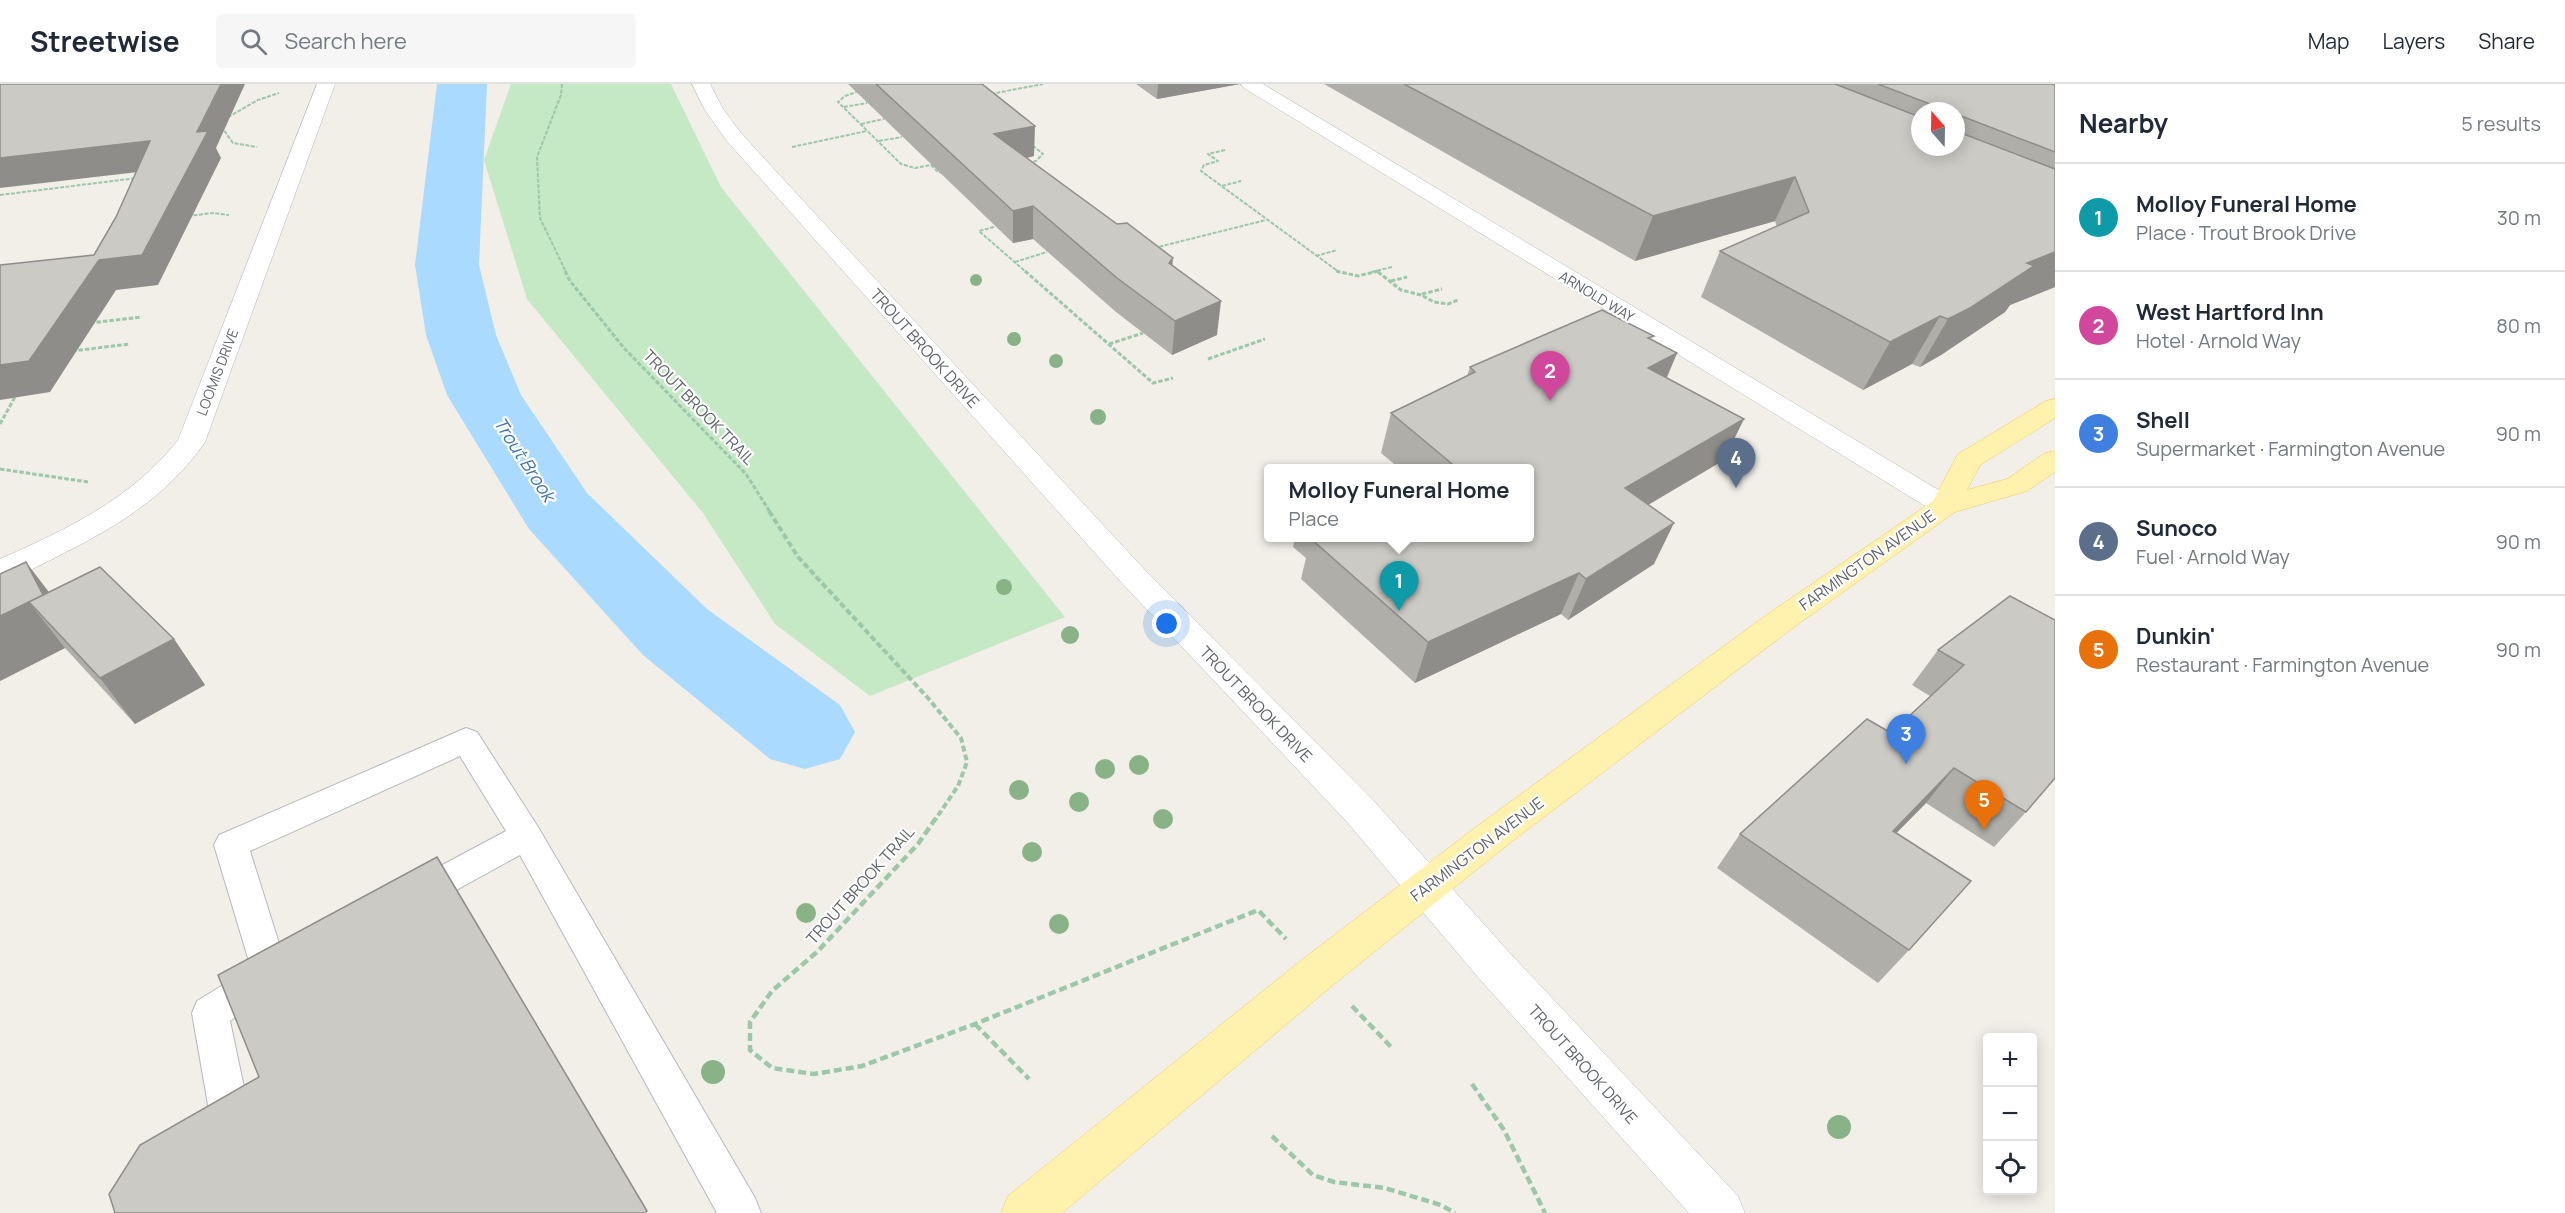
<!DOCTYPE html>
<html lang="en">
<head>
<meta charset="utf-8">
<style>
  body { margin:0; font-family:Manrope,sans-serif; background:#f6f6f7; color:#1f2937 }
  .controls { position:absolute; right:18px; bottom:18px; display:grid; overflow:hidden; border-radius:6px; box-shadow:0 3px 15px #0003 }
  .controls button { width:54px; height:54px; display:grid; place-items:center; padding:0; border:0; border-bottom:2px solid #e0e1e3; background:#fff; color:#1f2937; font:30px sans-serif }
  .compass { position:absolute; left:1911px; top:18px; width:54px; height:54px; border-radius:50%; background:#fff; box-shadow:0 3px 15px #0003; rotate:340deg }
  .you { position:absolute; left:1167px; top:540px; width:21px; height:21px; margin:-15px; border:4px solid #fff; border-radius:50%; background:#1a73e8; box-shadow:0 0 0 9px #1a73e833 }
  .badge { display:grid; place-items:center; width:39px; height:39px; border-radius:50%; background:#ea4335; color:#fff; font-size:20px; font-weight:700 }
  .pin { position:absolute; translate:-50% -50px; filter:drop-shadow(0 2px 3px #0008) }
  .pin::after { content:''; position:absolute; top:32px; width:21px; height:18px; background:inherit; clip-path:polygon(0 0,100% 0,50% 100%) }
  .popup { position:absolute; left:1264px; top:380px; width:270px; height:78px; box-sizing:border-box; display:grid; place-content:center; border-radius:6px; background:#fff; filter:drop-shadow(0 2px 4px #0005); font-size:20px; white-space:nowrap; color:#747a83 }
  .popup b { font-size:22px; color:#1f2937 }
  .popup::after { content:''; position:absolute; left:50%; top:100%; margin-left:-12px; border:12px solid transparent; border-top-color:#fff }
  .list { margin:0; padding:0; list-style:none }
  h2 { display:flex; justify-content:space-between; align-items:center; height:78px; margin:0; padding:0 24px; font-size:26px }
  h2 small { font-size:20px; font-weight:400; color:#747a83 }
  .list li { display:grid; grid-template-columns:39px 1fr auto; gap:18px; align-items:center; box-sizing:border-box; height:108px; padding:0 24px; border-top:2px solid #e0e1e3 }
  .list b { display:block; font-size:22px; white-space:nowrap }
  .list p { margin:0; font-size:20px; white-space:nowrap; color:#747a83 }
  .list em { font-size:20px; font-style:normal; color:#747a83 }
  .icon { flex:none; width:33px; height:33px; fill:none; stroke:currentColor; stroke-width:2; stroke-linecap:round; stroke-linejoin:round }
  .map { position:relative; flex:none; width:2055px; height:1129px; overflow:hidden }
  header { display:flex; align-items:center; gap:36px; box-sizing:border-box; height:84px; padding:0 30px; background:#fff; border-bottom:2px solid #e0e1e3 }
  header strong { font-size:28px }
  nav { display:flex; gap:33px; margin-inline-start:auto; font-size:21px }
  .search { width:420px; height:54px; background:#f6f6f7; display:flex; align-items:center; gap:15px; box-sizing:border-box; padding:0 21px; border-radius:6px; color:#747a83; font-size:22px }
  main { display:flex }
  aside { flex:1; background:#fff }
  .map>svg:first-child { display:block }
  .green { fill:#c5e8c5 }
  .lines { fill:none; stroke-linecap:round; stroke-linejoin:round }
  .river { fill:#aadaff; fill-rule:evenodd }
  .lane-casing { stroke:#b5b8bc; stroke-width:2 }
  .street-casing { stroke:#b5b8bc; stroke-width:1 }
  .secondary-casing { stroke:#b6babf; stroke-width:1 }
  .primary-casing { stroke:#f2c960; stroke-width:1 }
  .path-far3 { stroke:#9cc7a9; stroke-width:2; stroke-dasharray:4 1.5; stroke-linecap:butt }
  .path-far2 { stroke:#9cc7a9; stroke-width:3; stroke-dasharray:4.5 2; stroke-linecap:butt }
  .path-far1 { stroke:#9cc7a9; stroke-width:4; stroke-dasharray:6 3; stroke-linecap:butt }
  .path { stroke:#9cc7a9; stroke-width:4.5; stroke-dasharray:8 4; stroke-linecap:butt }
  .lane { fill:#fff; fill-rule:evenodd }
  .street { fill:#fff; fill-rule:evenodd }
  .secondary { fill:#fff; fill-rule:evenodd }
  .primary { fill:#fff2af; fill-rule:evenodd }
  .tree { fill:#89b387 }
  .wall { fill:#afaea9; fill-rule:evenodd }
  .shaded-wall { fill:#8f8d8a }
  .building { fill:#cccac5; stroke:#8f8d8a; stroke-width:1.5 }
  .labels { text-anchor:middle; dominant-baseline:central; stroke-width:4.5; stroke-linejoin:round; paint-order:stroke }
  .far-street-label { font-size:14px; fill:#5f6368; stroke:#fff }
  .street-label { font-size:16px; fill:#5f6368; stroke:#fff }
  .water-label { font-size:18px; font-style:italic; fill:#4174aa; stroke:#fff }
</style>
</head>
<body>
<header>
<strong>Streetwise</strong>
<div class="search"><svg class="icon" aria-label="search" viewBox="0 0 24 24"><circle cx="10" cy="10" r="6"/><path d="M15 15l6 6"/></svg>Search here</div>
<nav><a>Map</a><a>Layers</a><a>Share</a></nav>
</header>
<main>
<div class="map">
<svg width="2055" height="1129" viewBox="0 0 2055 1129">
  <rect width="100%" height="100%" fill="#f1efe8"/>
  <path class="green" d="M 511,0 L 671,0 L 721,103 L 1065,533 L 870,612 L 775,540 L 703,429 L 527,215 L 484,76 Z"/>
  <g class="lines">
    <path class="river" d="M 437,0 L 487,0 L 479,181 L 496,251 L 521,311 L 587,409 L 707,525 L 840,621 L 855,648 L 840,675 L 805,685 L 770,675 L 643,571 L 529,445 L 447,311 L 426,251 L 415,181 Z"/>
    <defs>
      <path id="lane" d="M 466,644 L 477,648 L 538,743 L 755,1114 L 761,1129 L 717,1129 L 520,771 L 427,822 L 415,827 L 403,822 L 398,812 L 403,802 L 506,747 L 460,672 L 250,767 L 282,869 L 295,874 L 300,885 L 295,896 L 275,906 L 230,937 L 250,1032 L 244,1046 L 230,1051 L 216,1046 L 210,1032 L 192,929 L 197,917 L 251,884 L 214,761 L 219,751 Z"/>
      <path id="street" d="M 317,0 L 335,0 L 205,358 C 169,410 120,441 64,469 C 43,480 22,491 0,497 L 0,475 C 66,446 133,414 178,356 Z
        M 1241,0 L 1263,0 L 1955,416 L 1960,422 L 1955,428 L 1945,431 L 1935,428 L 1244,4 Z"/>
      <path id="secondary" d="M 692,0 L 710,0 L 723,25 L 740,48 L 830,146 L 1143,484 L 1373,716 L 1507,866 L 1738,1112 L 1745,1129 L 1689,1129 L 1477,892 L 1347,738 L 1121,498 L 726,56 L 705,26 Z"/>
      <path id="primary" d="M 2055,315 L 2055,334 L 1980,381 L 1967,406 L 2007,395 L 2045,369 L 2055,367 L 2055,388 L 2027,407 L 1955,428 L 1790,546 L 1506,762 L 1333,901 L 1062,1129 L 1001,1129 L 1008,1112 L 1303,875 L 1480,740 L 1768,530 L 1933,417 L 1958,370 L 2046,317 Z"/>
    </defs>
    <use href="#lane" class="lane-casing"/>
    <use href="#street" class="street-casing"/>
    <use href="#secondary" class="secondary-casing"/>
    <use href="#primary" class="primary-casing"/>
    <path class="path-far3" d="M 562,0 L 561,11 L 537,73 L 540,134 L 566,188
      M 859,7 L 845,12 L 838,18 L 901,80 L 915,84 L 936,80
      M 991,10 L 1043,0
      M 844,23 L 867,19
      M 228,33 L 258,16 L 279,9
      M 861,40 L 884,35
      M 224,42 L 223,45 L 233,59 L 257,63
      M 879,57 L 902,53
      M 792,63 L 867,47
      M 1225,66 L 1208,70 L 1218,77 L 1204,81 L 1201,87 L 1339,188
      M 1028,79 L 1036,77 L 1043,70 L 1031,60
      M 931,81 L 938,88 L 944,89
      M 1222,102 L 1241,97
      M 0,111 L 137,94
      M 188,132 L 213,129 L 229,131
      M 994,143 L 979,147 L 1026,188
      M 1154,164 L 1266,136
      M 1316,172 L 1337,166
      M 1015,178 L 1047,168
      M 1372,188 L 1392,183"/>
    <path class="path-far2" d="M 565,187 L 570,197 L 624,264 L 746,390 L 770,428
      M 1025,187 L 1153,299 L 1173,294
      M 1336,187 L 1358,192 L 1378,187
      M 1378,188 L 1401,206 L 1421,211 L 1434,218 L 1448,220 L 1458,216
      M 1391,197 L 1407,193
      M 1422,210 L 1442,205
      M 90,239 L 142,233
      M 1109,260 L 1143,249
      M 72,267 L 130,260
      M 1208,275 L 1265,255
      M 0,340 L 15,313
      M 0,385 L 88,398"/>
    <path class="path-far1" d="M 769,427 L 798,473 L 928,614 L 961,654 L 967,678 L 958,702 L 935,736"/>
    <path class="path" d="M 936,734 L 918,760 L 818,867 L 772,907 L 750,938 L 750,966 L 772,984 L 814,990 L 862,982 L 975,940 L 1258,826 L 1286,855
      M 1352,922 L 1393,965
      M 975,940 L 1029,995
      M 1472,1000 L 1504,1046 L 1545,1129
      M 1272,1052 L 1313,1091 L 1334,1098 L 1385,1104 L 1441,1121 L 1455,1129"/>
    <use href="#lane" class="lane"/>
    <use href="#street" class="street"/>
    <use href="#secondary" class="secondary"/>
    <use href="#primary" class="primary"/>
  </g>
  <g class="tree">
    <circle cx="976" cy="196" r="6"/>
    <circle cx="1014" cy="255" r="7"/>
    <circle cx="1056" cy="277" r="7"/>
    <circle cx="1098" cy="333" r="8"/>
    <circle cx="1004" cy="503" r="8"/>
    <circle cx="1070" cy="551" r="9"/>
    <circle cx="1139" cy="681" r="10"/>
    <circle cx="1105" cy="685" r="10"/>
    <circle cx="1019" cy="706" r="10"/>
    <circle cx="1079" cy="718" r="10"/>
    <circle cx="1163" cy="735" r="10"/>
    <circle cx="1032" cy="768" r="10"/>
    <circle cx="806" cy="829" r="10"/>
    <circle cx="1059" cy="840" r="10"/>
    <circle cx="713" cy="988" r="12"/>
    <circle cx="1839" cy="1043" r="12"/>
  </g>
  <path class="wall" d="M 848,0 L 982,0 L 1034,72 L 1027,74 L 1173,181 L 1217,251 L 1172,271 L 1116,228 L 1033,155 L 1013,159 Z
    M 1136,0 L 1240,0 L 1157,15 Z
    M 1324,0 L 2052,0 L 2055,1 L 2055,203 L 2010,221 L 2005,228 L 1941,271 L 1920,283 L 1912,280 L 1863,306 L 1701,213 L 1720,167 L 1777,143 L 1775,137 L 1635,177 ZM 1920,27 L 1956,27 L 1956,63 L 1920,63 Z
    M 1653,256 L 1677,269 L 1667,294 L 1724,376 L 1648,421 L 1654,480 L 1568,536 L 1561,530 L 1415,599 L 1301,495 L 1306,474 L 1293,463 L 1295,453 L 1530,453 L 1530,384 L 1399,384 L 1381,369 L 1391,329 L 1467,292 L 1470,283 Z
    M 0,490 L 174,555 L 205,601 L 135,640 L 65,564 L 0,597 Z
    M 2010,512 L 2026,728 L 1994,763 L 1926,719 L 1896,749 L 1909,866 L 1878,899 L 1717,784 L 1740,750 L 1891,649 L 1930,612 L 1912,601 L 1938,566 Z"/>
  <path class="shaded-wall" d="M 221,0 L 245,0 L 216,64 L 221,74 L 158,201 L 116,206 L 50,308 L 0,316 L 0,281 L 99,176 L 197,48 Z
    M 1158,0 L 1240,0 L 1157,15 Z
    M 1035,42 L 1034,72 L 995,81 L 994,50 Z
    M 150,57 L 164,85 L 0,104 L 0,74 Z
    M 1795,93 L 1775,137 L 1635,177 L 1653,132 Z
    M 1033,122 L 1033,155 L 1013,159 L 1013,127 Z
    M 2055,168 L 2055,203 L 2010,221 L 2005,228 L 1941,271 L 1920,283 L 1948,235 L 2027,179 Z
    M 1173,174 L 1170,207 L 1169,179 Z
    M 1221,217 L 1217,251 L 1172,271 L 1175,237 Z
    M 1940,232 L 1912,280 L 1863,306 L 1890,258 Z
    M 1677,269 L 1660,308 L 1648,284 Z
    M 1744,335 L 1724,376 L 1607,445 L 1625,404 Z
    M 1674,439 L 1654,480 L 1568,536 L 1586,495 Z
    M 26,478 L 61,524 L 29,518 L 65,564 L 0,597 L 0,532 Z
    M 1579,489 L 1561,530 L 1415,599 L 1428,558 Z
    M 174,555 L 205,601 L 135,640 L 100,594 Z
    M 1954,684 L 1926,719 L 1865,781 L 1893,747 Z"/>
  <path class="building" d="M 0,0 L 221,0 L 197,48 L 208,47 L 142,171 L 99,176 L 29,277 L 0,281 L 0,181 L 94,171 L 116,133 L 150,57 L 0,74 Z
    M 876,0 L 982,0 L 1035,42 L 994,50 L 1117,140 L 1127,139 L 1173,174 L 1169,179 L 1221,217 L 1175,237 L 1117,194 L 1033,122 L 1013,127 Z
    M 1404,0 L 1835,0 L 1920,33 L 1920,63 L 1956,63 L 1956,47 L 2055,85 L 2055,168 L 2027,179 L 2034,182 L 1970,224 L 1948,235 L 1940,232 L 1890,258 L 1720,167 L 1809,128 L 1795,93 L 1653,132 Z
    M 1878,0 L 2052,0 L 2055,1 L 2055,68 L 1956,30 L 1956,27 L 1948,27 Z
    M 1602,226 L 1654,252 L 1648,254 L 1677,269 L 1648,284 L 1744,335 L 1625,404 L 1674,439 L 1586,495 L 1579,489 L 1428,558 L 1310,454 L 1530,453 L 1530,384 L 1457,384 L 1391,329 L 1475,288 L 1470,283 Z
    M 26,478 L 43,511 L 0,532 L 0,490 Z
    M 100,483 L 174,555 L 100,594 L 29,518 Z
    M 2010,512 L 2055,536 L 2055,694 L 2026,728 L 1954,684 L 1893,747 L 1971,797 L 1909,866 L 1740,750 L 1867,635 L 1891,649 L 1964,581 L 1938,566 Z
    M 437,773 L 647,1127 L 645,1129 L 115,1129 L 109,1110 L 140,1061 L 259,993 L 218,891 Z"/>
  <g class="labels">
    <g class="far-street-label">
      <text transform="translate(1597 212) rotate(31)">ARNOLD WAY</text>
      <text transform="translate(217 288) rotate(-69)">LOOMIS DRIVE</text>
    </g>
    <g class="street-label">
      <text transform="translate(925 264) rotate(48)">TROUT BROOK DRIVE</text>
      <text transform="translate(699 323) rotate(46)">TROUT BROOK TRAIL</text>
      <text transform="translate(1867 476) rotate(-35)">FARMINGTON AVENUE</text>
      <text transform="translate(1256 620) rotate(46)">TROUT BROOK DRIVE</text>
      <text transform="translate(1477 765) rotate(-37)">FARMINGTON AVENUE</text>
      <text transform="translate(860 801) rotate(-48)">TROUT BROOK TRAIL</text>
      <text transform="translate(1583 980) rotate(48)">TROUT BROOK DRIVE</text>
    </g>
    <g class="water-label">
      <text transform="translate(525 375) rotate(57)">Trout Brook</text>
    </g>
  </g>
</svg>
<div class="controls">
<button>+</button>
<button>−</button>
<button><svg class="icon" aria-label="locate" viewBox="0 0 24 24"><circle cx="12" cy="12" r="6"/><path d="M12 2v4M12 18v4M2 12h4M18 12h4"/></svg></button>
</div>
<svg class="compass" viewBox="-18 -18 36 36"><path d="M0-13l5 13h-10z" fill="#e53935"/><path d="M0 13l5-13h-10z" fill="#747a83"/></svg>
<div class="you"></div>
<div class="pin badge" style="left:1399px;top:527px;background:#0f9aa8">1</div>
<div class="popup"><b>Molloy Funeral Home</b>Place</div>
<div class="pin badge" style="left:1550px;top:317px;background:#d1479c">2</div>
<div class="pin badge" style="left:1906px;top:680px;background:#3f7fe0">3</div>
<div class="pin badge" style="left:1736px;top:404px;background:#5c6f8a">4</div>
<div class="pin badge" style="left:1984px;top:746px;background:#e8710a">5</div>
</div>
<aside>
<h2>Nearby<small>5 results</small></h2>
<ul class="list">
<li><span class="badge" style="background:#0f9aa8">1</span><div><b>Molloy Funeral Home</b><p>Place · Trout Brook Drive</p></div><em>30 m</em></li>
<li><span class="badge" style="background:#d1479c">2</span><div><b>West Hartford Inn</b><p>Hotel · Arnold Way</p></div><em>80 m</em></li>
<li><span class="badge" style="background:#3f7fe0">3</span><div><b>Shell</b><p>Supermarket · Farmington Avenue</p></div><em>90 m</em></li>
<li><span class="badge" style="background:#5c6f8a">4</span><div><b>Sunoco</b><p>Fuel · Arnold Way</p></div><em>90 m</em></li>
<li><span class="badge" style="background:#e8710a">5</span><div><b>Dunkin'</b><p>Restaurant · Farmington Avenue</p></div><em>90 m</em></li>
</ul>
</aside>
</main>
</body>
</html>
